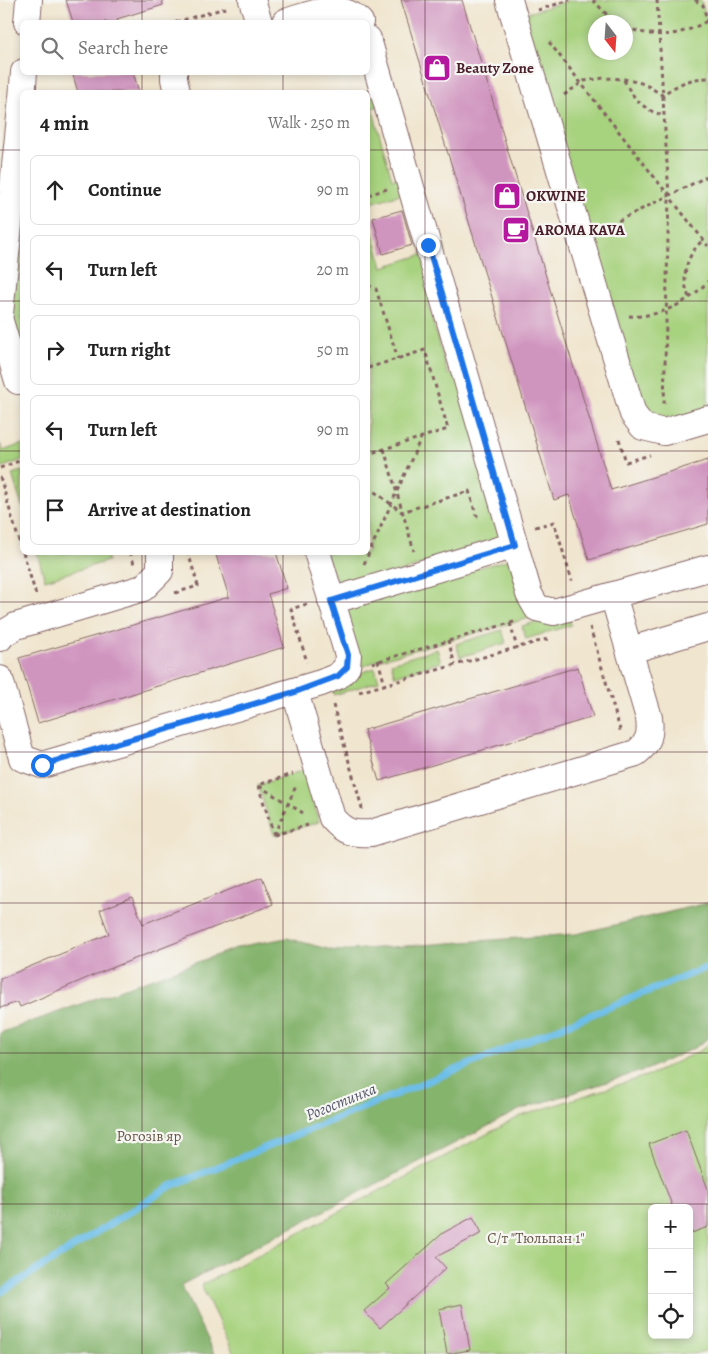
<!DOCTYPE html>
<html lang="en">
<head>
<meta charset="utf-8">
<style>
  body { margin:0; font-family:Alegreya,serif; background:#f2f2f2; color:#222 }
  .controls { position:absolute; right:15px; bottom:15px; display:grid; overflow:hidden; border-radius:8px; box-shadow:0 2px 8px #0003 }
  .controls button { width:45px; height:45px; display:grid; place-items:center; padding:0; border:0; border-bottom:1px solid #e0e0e0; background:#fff; color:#222; font:25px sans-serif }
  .compass { position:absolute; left:588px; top:15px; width:45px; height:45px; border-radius:50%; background:#fff; box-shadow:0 2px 8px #0003; rotate:163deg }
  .stop { position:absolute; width:15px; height:15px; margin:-11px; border:4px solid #1a73e8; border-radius:50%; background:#fff }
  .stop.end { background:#1a73e8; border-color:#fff; box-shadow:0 1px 5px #0008 }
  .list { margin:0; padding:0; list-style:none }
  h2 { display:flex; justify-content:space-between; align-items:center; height:65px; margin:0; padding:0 20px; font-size:21px }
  h2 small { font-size:16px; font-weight:400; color:#767676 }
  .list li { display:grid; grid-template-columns:32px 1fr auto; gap:15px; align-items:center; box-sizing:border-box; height:70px; margin:0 10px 10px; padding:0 10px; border:1px solid #e0e0e0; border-radius:8px }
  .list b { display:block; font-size:19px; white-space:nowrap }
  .list em { font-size:16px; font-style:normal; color:#767676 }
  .icon { flex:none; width:28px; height:28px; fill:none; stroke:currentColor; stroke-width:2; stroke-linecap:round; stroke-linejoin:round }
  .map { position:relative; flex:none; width:708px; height:1354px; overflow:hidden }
  .search { position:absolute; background:#fff; box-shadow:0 2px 8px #0003; left:20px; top:20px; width:350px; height:55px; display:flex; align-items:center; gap:12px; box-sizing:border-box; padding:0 18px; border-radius:8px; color:#767676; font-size:19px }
  .panel { position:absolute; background:#fff; box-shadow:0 2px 8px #0003; left:20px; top:90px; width:350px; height:465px; border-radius:8px }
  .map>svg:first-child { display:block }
  .green { fill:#a7d27e; stroke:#787854; fill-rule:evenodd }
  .forest { fill:#85b46d; stroke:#686a4c }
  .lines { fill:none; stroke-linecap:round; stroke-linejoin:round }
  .stream { stroke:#6dbee8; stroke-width:7 }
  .building { fill:#d095bf }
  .minor-casing { stroke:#846464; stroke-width:28 }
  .path { stroke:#846464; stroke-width:3; stroke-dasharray:4 4; stroke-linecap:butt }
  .minor { stroke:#fff; stroke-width:26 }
  .route { stroke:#1a73e8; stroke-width:6 }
  .grid { fill:none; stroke:#4a1f2b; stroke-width:1; stroke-opacity:0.55 }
  .labels { text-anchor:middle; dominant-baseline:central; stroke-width:4.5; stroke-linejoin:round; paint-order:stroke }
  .poi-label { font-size:15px; font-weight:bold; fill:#4a1f2b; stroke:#f6f6f2; text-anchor:start }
  .park-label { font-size:15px; fill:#654; stroke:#f6f6f2 }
  .water-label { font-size:16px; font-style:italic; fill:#56576d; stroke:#f6f6f2 }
</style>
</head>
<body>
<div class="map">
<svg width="708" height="1354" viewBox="0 0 708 1354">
  <rect width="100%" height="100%" fill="#f6f6f2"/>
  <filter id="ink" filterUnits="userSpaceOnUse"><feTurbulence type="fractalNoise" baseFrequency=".02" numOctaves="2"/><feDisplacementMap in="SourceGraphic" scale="10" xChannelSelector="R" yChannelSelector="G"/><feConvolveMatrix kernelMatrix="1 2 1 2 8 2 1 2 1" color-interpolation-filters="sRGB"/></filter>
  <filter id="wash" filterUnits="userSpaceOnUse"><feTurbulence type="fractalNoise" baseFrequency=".0096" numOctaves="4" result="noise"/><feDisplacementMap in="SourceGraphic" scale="20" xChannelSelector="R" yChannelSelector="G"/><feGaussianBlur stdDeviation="1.12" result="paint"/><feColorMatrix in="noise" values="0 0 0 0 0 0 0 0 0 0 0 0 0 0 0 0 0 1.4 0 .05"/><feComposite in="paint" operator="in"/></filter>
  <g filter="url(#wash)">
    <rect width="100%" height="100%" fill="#f0e5ce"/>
    <path class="green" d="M 571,0 L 701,0 L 708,24 L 708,409 L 664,422 L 648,418 L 638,406 L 521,15 ZM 596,22 L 626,22 L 626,52 L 596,52 Z
      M 374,95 L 383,105 L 372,108 L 392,179 L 403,176 L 407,192 L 368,204 L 368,97 Z
      M 22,169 L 22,361 L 8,317 Z
      M 368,218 L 383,267 L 424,254 L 437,302 L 428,305 L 448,375 L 461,372 L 506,536 L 341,592 L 325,553 L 368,552 Z
      M 0,444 L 3,451 L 22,444 L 22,460 L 0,468 Z
      M 22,471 L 22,507 L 12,474 Z
      M 37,553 L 105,553 L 108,561 L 45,580 Z
      M 511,559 L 530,618 L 378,660 L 360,668 L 343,612 L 352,601 Z
      M 567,613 L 571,625 L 526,639 L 522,626 Z
      M 502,630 L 506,643 L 460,657 L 456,644 Z
      M 437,649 L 441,662 L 395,676 L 391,663 Z
      M 375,668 L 379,681 L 334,695 L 330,682 Z
      M 304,770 L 319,822 L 274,835 L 258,785 Z
      M 708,1044 L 708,1350 L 694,1354 L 234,1354 L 201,1285 L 521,1116 L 652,1074 L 701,1050 ZM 652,1208 L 689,1208 L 689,1335 L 652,1335 Z"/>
    <path class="forest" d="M 708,903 L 708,1038 L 696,1047 L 648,1069 L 519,1110 L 181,1285 L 214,1354 L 0,1354 L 0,1033 L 242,946 L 287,938 L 335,951 L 576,934 Z"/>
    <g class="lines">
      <path class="stream" d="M 0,1293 L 171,1186 L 708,967"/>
    </g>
    <g id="blocks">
      <path class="building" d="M 66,0 L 162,0 L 163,5 L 117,19 L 118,22 L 73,22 Z
        M 401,0 L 462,0 L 611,490 L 708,460 L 708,524 L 589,560 L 569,495 L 554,500 Z
        M 72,72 L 133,72 L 139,92 L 78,92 Z
        M 402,210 L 412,245 L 383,254 L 373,218 Z
        M 215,552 L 276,552 L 287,588 L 268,594 L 284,647 L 38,723 L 19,658 L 229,597 Z
        M 578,667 L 593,717 L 379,781 L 364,730 Z
        M 262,877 L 273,904 L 94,975 L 20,1007 L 18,1002 L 0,1008 L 0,979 L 109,934 L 100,910 L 132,897 L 143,924 Z
        M 686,1130 L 708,1189 L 708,1227 L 689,1234 L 689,1208 L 673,1208 L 649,1144 Z
        M 473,1217 L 482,1233 L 436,1257 L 446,1268 L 380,1328 L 364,1311 L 390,1288 L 386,1284 L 443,1233 Z
        M 462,1304 L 470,1350 L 447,1354 L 439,1309 Z"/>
    </g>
  </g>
  <g filter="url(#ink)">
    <use href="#blocks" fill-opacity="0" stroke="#846464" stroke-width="1"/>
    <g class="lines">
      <defs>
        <path id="minor" d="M 252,0 L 259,22
          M 509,0 L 633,414 L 643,427 L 664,432 L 708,419
          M 27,22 L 29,0
          M 285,22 C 310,15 340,0 360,22
          M 368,39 L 529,594 L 537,608 L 554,612 L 708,568
          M 174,72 L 174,79 L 177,92
          M 22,99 L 24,72
          M 0,314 L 22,97
          M 0,321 L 18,381
          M 331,601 L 515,545
          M 0,638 L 1,635 L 16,626 L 143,588 L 160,571 L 160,552
          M 631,650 L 708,627
          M 0,679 L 22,758 L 42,765 L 321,683 L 338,676 L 347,667 L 348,655 L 317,552
          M 295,692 L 332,818 C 345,833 352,834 371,833 L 636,753 C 649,743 651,734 649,718 L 613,595"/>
      </defs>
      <use href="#minor" class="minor-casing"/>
      <path class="path" d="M 593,0 L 609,17 L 618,22
        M 657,0 L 669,196 L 664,406
        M 695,0 L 703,5 L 708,24
        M 538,10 L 570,0
        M 176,22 L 229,7
        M 626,27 C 655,39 679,37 707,21
        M 549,42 L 708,246
        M 624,80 C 632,97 644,111 663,115
        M 564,95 L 584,81 L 604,78 L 624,79 L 645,84 L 662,95 C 677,85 689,78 708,78
        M 368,195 L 387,189
        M 604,228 L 708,176
        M 368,285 L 376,289 L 398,359
        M 689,297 C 680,277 687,254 703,240
        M 629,316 C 658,318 689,303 708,281
        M 368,368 L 425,350 L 448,429 L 368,454
        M 619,439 L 626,462 L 650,455
        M 384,449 L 414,551
        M 0,468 L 22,460
        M 0,477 L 22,551
        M 368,487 L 402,512 L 469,491 L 476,515 L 480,517
        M 535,527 L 554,522 L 572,581
        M 23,552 L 36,595
        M 130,552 L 134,564
        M 364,564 L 421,438
        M 175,593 L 198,586 L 188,552
        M 307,604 L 291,609 L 307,662
        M 510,623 L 517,648
        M 590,627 L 621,733
        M 448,640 L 455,665
        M 378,660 L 385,685
        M 372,663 L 517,621
        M 359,692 L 551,638
        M 333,705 L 362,808 L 364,807
        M 259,786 L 303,813
        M 274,835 L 308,825
        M 274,835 L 258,785 L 293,774
        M 274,835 L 296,786"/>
      <use href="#minor" class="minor"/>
    </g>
  </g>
  <g class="lines" filter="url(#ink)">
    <path class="route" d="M 42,765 L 295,692 L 338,676 L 347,667 L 348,655 L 331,601 L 515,545 L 428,245"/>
  </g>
  <path class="grid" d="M 142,0 L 142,22M 283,0 L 283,22M 425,0 L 425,1354M 566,0 L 566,1354M 142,72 L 142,92M 283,72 L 283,92M 0,150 L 22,150M 368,150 L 708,150M 0,301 L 22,301M 368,301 L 708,301M 0,451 L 22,451M 368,451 L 708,451M 142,552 L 142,1354M 283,552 L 283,1354M 0,602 L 708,602M 0,752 L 708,752M 0,903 L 708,903M 0,1053 L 708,1053M 0,1204 L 708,1204"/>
  <defs>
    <symbol id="shop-square" viewBox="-11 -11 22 22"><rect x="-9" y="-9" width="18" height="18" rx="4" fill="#b5179e" stroke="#f6f6f2"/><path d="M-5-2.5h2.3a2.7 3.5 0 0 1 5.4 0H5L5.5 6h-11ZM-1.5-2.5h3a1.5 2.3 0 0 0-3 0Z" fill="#fff"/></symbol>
    <symbol id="cafe-square" viewBox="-11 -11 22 22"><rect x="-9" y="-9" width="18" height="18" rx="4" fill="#b5179e" stroke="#f6f6f2"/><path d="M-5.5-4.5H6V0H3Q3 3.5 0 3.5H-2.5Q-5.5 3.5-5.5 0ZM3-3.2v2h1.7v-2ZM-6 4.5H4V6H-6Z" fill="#fff"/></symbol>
  </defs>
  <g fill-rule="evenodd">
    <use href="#shop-square" x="421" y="52" width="32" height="32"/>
    <use href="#shop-square" x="491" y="180" width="32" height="32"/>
    <use href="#cafe-square" x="500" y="214" width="32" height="32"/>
  </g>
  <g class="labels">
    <g class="poi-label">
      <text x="456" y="68">Beauty Zone</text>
      <text x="526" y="196">OKWINE</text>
      <text x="535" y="230">AROMA KAVA</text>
    </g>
    <g class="park-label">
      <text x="149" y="1136">Рогозів яр</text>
      <text x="536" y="1238">С/т "Тюльпан 1"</text>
    </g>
    <g class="water-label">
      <text transform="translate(341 1102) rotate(-22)">Рогостинка</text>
    </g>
  </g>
</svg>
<div class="controls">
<button>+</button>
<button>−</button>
<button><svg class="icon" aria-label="locate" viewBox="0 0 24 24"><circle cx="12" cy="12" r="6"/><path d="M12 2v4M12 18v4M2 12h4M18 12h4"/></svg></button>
</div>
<svg class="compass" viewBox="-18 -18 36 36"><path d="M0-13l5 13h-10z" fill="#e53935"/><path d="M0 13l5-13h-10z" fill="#767676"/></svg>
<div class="stop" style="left:42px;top:765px"></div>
<div class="stop end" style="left:428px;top:245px"></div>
<div class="search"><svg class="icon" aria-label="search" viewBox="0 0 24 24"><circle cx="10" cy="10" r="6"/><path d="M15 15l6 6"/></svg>Search here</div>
<section class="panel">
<h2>4 min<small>Walk · 250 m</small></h2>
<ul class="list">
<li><svg class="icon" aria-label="ahead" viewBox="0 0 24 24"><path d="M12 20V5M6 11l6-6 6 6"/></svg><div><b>Continue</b></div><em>90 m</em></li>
<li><svg class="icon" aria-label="left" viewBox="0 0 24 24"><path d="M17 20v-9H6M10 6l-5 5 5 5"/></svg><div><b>Turn left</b></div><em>20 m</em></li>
<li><svg class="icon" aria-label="right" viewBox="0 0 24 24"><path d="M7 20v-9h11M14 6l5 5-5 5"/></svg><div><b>Turn right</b></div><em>50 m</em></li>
<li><svg class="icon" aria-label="left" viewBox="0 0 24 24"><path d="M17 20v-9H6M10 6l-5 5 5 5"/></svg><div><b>Turn left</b></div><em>90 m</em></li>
<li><svg class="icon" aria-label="arrive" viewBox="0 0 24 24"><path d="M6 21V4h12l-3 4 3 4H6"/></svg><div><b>Arrive at destination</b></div></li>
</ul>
</section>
</div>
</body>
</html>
